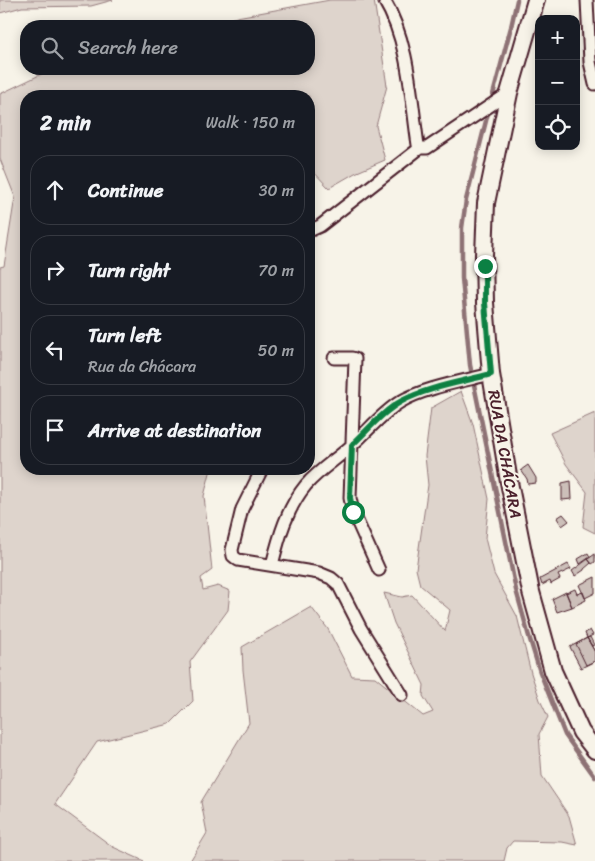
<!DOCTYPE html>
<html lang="en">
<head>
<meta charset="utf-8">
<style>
  body { margin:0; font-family:Sriracha,sans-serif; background:#242831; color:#f1f3f6 }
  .controls { position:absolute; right:15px; top:15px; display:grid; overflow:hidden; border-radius:10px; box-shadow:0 2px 12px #0003 }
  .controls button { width:45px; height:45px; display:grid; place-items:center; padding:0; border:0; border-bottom:1px solid #363941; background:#171b24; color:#f1f3f6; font:25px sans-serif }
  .stop { position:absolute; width:15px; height:15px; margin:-11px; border:4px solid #0b8043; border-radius:50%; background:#fff }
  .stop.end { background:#0b8043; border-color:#fff; box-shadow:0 1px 5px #0008 }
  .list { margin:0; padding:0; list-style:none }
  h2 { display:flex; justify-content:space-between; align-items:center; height:65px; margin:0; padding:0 20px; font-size:21px }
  h2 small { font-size:16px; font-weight:400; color:#9ea1a6 }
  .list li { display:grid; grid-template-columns:32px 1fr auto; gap:15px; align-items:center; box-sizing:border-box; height:70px; margin:0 10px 10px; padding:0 10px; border:1px solid #363941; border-radius:20px }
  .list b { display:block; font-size:19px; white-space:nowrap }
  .list p { margin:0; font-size:16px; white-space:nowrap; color:#9ea1a6 }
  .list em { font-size:16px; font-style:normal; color:#9ea1a6 }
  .icon { flex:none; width:28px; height:28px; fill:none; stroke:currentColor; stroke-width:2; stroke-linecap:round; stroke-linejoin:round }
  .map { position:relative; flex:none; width:595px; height:861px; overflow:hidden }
  .search { position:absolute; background:#171b24; box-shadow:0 2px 12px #0003; left:20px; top:20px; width:295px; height:55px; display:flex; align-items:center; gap:12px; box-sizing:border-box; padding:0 18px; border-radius:20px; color:#9ea1a6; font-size:19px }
  .panel { position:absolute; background:#171b24; box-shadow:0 2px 12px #0003; left:20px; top:90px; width:295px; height:385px; border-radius:20px }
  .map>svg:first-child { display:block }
  .green { fill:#ded4cc; stroke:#947a7c }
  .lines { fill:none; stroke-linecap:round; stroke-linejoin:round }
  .stream { stroke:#8e7275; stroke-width:4.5 }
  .building { fill:#ccbfb9; stroke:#4a1f2b }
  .street-casing { stroke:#4a1f2b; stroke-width:15 }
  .secondary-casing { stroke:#4a1f2b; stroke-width:20 }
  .street { stroke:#f7f3e8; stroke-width:11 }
  .secondary { stroke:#f7f3e8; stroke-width:16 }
  .route { stroke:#0b8043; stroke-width:6 }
  .labels { text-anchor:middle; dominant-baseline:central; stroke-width:4; stroke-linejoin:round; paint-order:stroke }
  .street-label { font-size:16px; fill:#4a1f2b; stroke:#f7f3e8 }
</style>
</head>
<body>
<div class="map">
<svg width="595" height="861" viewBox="0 0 595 861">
  <rect width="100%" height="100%" fill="#f7f3e8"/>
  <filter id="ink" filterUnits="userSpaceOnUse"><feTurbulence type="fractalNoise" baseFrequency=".02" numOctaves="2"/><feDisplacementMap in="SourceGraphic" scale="10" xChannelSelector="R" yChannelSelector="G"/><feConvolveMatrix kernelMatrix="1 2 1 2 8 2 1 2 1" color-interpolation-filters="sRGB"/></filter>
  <g filter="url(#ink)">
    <path class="green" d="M 0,0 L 113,0 L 91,6 L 22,7 L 0,13 Z
      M 330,0 L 374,0 L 387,86 L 376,126 L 385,160 L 355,173 L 329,188 L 309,167 L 309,96 L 26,96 L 26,469 L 211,469 L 204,496 L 212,570 L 201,578 L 203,590 L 218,586 L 230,591 L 228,610 L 190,662 L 193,701 L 170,724 L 97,742 L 55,804 L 113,847 L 144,861 L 0,861 L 0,267 L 4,266 L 15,197 L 0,159 L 0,94 L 52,69 L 309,69 L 309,26 L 202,26 L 237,17 Z
      M 461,391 L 473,424 L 489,499 L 485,538 L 494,574 L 517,616 L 531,673 L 540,700 L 548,717 L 539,734 L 542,776 L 569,816 L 577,845 L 562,842 L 513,841 L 507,848 L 504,861 L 190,861 L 207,833 L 201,802 L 249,723 L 243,670 L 242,647 L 311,607 L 328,629 L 352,676 L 375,677 L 423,716 L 433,712 L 423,696 L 424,685 L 394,623 L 384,593 L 402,597 L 412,595 L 445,631 L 450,610 L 420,585 L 416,569 L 428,485 L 425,456 L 431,408 Z
      M 595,413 L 595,533 L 583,527 L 587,492 L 566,464 L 550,433 Z"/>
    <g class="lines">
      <path class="stream" d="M 491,102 L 511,27 L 517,0
        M 489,109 L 466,200 L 462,228 L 462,278 L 470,365 L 516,590 L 528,633 L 540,672 L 565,735 L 595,777"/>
    </g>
    <path class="building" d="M 528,465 L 536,478 L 536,483 L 528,484 L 527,479 L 521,470 Z
      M 571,481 L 572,499 L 562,500 L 562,483 Z
      M 563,514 L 569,521 L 562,526 L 557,518 Z
      M 588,553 L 590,557 L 580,564 L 578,559 Z
      M 595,554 L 595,562 L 592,564 L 588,559 Z
      M 588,559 L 591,563 L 584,569 L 584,570 L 575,576 L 572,571 Z
      M 568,564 L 571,569 L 558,575 L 560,579 L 551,584 L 550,581 L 542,585 L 540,579 Z
      M 595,577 L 595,593 L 585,598 L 579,585 Z
      M 575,589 L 577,594 L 583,592 L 586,600 L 572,607 L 566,593 Z
      M 566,592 L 572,607 L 557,612 L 552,599 Z
      M 590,630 L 593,635 L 587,638 L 585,633 Z
      M 590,637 L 594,645 L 592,646 L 587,638 Z
      M 587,638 L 595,652 L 595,661 L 586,665 L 576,644 Z
      M 587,638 L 595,652 L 595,661 L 581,668 L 570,647 Z"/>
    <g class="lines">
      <defs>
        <path id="street" d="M 384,0 C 409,41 411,98 418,145 L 420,148 L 427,148 L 509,93
          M 587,0 L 590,62 L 595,84
          M 309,231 L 320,226 L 420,148
          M 334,358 L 352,358 L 355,359 L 350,498 L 353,512 L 379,570
          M 262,469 L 242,509 L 232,550 L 233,556 L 238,560 L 319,573 L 331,578 L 338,584 L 361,629 L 402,695
          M 272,565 C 279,537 287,508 306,485 C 319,470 337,459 352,445 C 368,431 382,413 400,402 C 423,388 464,381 491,374"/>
        <path id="secondary" d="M 536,0 L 509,93 L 486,203 L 484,255 L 485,303 L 491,374 L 509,482 L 531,592 L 553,671 L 581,732 L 595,750"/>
      </defs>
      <use href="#street" class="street-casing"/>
      <use href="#secondary" class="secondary-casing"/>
      <use href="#street" class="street"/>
      <use href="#secondary" class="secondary"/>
    </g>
  </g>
  <g class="lines" filter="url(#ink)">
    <path class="route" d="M 353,512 L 350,498 L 352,445 C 368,430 383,411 402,401 C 428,387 462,382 491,374 L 485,303 L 485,266"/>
  </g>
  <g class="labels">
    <g class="street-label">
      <text transform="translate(505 454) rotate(80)">RUA DA CHÁCARA</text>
    </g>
  </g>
</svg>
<div class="controls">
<button>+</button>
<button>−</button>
<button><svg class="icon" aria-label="locate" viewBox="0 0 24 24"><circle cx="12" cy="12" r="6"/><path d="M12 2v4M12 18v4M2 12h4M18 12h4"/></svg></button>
</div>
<div class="stop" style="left:353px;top:512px"></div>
<div class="stop end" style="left:485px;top:266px"></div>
<div class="search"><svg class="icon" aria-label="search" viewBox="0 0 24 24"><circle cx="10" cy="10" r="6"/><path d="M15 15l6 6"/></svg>Search here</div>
<section class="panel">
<h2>2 min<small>Walk · 150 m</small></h2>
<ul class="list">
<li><svg class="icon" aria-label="ahead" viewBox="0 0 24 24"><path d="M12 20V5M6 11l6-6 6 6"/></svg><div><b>Continue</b></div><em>30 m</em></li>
<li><svg class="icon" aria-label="right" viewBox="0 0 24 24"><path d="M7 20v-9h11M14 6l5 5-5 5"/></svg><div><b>Turn right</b></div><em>70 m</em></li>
<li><svg class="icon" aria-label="left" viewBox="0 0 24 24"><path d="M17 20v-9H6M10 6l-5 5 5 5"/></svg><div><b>Turn left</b><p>Rua da Chácara</p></div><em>50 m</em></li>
<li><svg class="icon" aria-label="arrive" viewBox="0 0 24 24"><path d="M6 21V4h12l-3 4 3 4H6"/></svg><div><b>Arrive at destination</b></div></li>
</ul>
</section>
</div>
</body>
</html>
